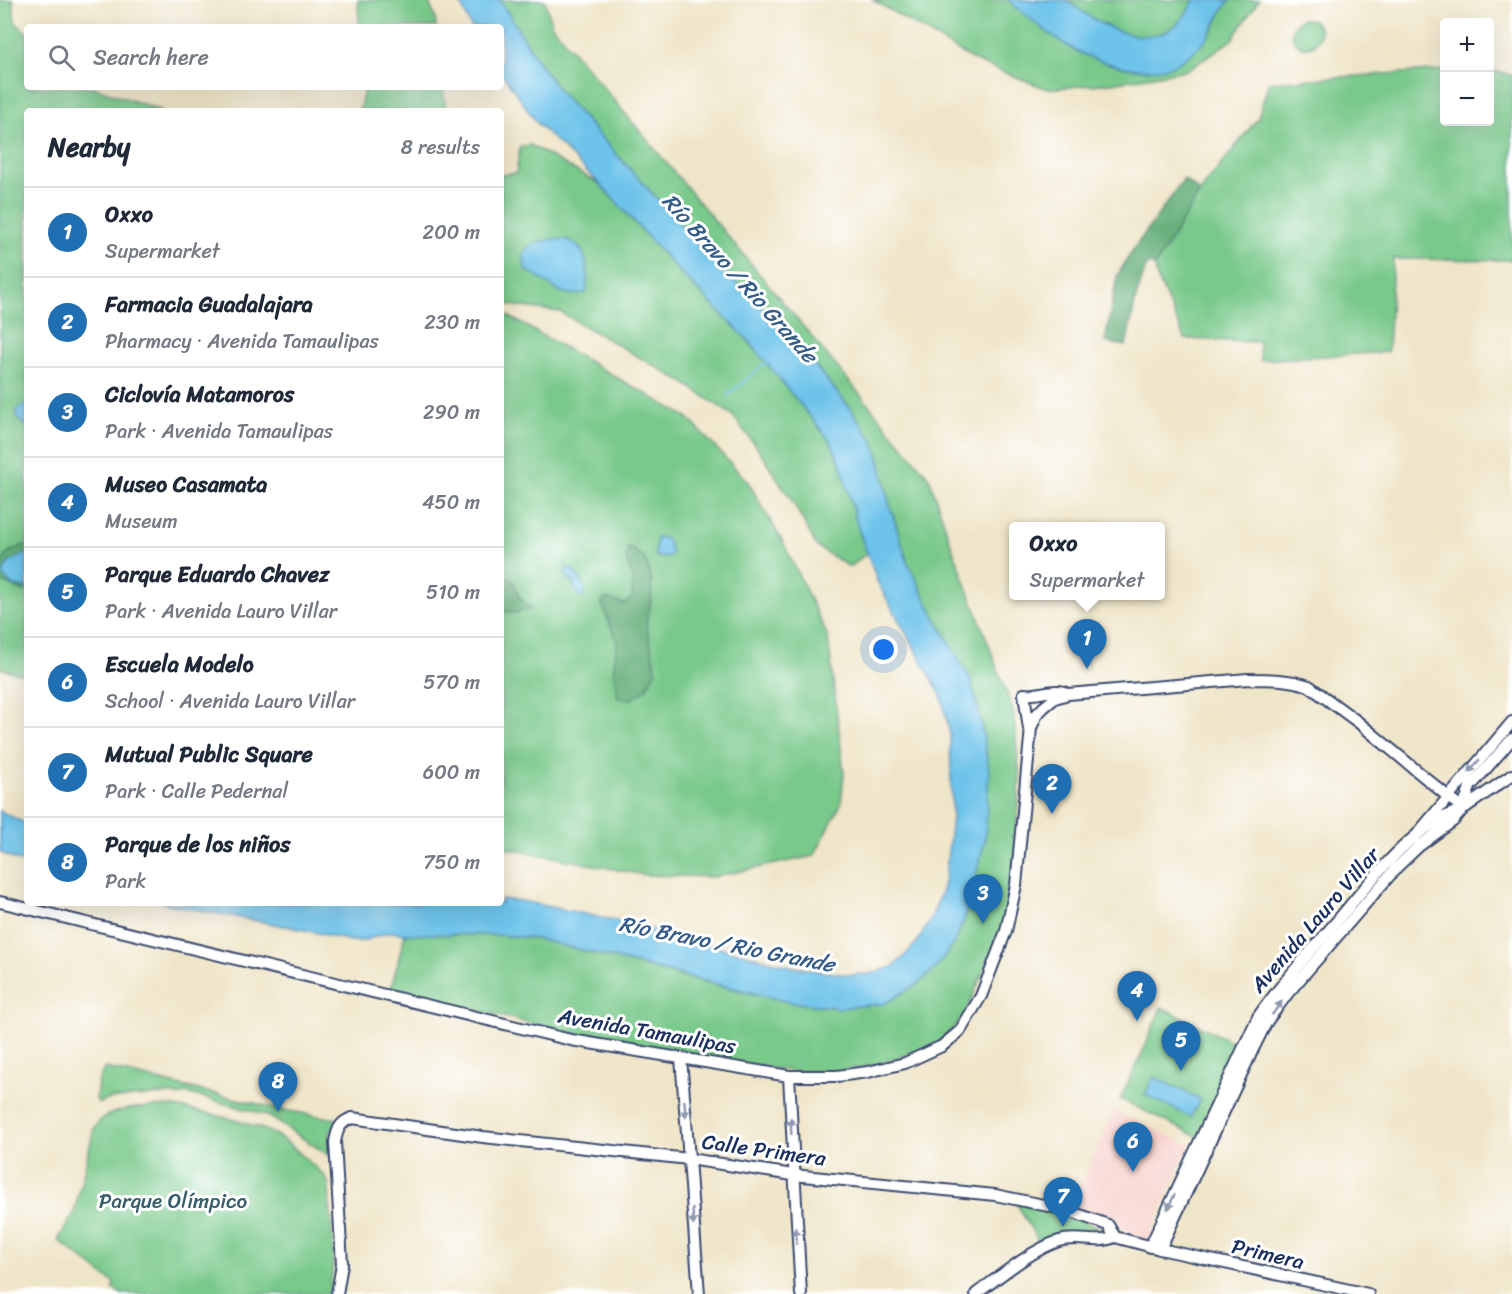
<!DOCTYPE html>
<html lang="en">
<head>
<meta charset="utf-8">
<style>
  body { margin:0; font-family:Sriracha,sans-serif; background:#f2f2f3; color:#1f2937 }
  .controls { position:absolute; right:18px; top:18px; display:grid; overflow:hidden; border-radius:6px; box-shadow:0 6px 24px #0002 }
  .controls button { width:54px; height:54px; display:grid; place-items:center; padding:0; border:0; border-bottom:2px solid #e0e1e3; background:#fff; color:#1f2937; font:30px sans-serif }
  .you { position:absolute; left:884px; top:650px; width:21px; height:21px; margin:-15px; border:4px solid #fff; border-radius:50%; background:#1a73e8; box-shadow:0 0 0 9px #1a73e833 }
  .badge { display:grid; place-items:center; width:39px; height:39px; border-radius:50%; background:#1f6fb2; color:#fff; font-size:20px; font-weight:700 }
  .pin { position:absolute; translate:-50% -50px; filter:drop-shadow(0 2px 3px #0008) }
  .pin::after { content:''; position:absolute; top:32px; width:21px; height:18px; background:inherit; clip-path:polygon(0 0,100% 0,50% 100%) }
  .popup { position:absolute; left:1009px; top:522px; width:156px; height:78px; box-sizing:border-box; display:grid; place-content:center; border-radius:6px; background:#fff; filter:drop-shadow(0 2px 4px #0005); font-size:20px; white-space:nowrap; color:#747a83 }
  .popup b { font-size:22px; color:#1f2937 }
  .popup::after { content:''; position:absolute; left:50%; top:100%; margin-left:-12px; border:12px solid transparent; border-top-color:#fff }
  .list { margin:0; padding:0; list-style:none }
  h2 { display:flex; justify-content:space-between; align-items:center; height:78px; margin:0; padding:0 24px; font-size:26px }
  h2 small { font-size:20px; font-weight:400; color:#747a83 }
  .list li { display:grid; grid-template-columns:39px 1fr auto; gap:18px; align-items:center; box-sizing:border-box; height:90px; padding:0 24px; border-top:2px solid #e0e1e3 }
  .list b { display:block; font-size:22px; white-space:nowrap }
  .list p { margin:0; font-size:20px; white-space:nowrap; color:#747a83 }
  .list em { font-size:20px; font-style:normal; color:#747a83 }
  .icon { flex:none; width:33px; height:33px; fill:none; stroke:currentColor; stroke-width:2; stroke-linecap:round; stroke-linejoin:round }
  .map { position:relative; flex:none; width:1512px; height:1294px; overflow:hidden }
  .search { position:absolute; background:#fff; box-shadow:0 6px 24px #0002; left:24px; top:24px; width:480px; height:66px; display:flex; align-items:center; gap:15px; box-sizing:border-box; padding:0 21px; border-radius:6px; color:#747a83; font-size:22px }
  .panel { position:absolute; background:#fff; box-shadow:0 6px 24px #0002; left:24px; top:108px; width:480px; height:798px; border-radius:6px }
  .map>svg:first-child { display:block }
  .built { fill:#f7d0cb }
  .green { fill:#79c98b; stroke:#4a7c74; stroke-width:1.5 }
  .forest { fill:#62ad77; stroke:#3e6e6a; stroke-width:1.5 }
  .water { fill:#6dc3ea; stroke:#4479a4; stroke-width:1.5 }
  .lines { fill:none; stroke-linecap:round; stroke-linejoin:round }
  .stream { stroke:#6dc3ea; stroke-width:2 }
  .secondary-casing { stroke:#3b4a6e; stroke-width:14 }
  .primary-casing { stroke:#3b4a6e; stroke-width:14 }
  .secondary { stroke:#fff; stroke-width:10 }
  .primary { stroke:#fff; stroke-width:10 }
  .oneway { fill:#8d97ae }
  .labels { text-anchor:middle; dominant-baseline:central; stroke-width:6; stroke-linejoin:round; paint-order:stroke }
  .street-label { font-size:21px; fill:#1b2f5e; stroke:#fff }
  .park-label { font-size:21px; fill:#375d6c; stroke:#fff }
  .water-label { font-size:22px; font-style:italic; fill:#345b88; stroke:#fff }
</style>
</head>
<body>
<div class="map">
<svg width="1512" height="1294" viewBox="0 0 1512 1294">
  <rect width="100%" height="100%" fill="#fff"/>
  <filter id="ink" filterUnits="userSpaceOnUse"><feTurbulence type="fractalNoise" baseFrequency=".0167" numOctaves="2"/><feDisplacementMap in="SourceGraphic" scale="12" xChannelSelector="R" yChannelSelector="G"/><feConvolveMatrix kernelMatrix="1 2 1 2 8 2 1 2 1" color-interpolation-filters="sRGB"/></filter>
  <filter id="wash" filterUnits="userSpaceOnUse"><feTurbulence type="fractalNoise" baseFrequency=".008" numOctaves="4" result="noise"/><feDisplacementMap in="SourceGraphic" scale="24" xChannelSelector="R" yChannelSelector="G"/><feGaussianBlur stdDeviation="1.35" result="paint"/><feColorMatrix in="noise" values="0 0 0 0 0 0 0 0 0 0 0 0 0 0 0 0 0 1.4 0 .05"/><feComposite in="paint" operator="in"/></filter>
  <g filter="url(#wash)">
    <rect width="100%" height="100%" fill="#efe5c8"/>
    <path class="built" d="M 1115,1111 L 1188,1144 L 1189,1147 L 1147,1241 L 1072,1205 Z"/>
    <path class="green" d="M 0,0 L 13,0 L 15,22 L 27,33 L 27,87 L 93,87 L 163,111 L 27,111 L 27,676 L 0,668 Z
      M 358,0 L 428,0 L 435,17 L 436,27 L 359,27 Z
      M 500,0 L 545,0 L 552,26 L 929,477 L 951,544 L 1013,710 L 1020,778 L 1013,881 L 1003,928 L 964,1016 L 939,1043 L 880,1064 L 838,1072 L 789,1071 L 573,1034 L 391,989 L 405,934 L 501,935 L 537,939 L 725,987 L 789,1002 L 840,1008 L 918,984 L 936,968 L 954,943 L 964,920 L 972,887 L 989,771 L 979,712 L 970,679 L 932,612 L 907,561 L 888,499 L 879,457 L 873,441 L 849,407 L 781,324 L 719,267 L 559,91 L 537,60 Z
      M 873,0 L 1008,0 L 1051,35 L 1072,49 L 1104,62 L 1126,68 L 1176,64 L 1203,42 L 1213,30 L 1223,7 L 1231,0 L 1259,0 L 1232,40 L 1187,70 L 1113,83 L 1047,89 L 975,61 Z
      M 1064,0 L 1194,0 C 1189,10 1184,19 1175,26 C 1140,53 1093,21 1064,0 Z
      M1292 33a14 14 0 1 1 28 0a14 14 0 1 1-28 0Z
      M 1444,70 L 1444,122 L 1490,122 L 1490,70 L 1512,75 L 1512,260 L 1393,259 L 1388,352 L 1260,360 L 1259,342 L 1185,339 L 1156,275 L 1155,264 L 1201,190 L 1258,118 L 1269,82 Z
      M 365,87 L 443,87 L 446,111 L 359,111 Z
      M 530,145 L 600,184 L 675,267 L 747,339 L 779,377 L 831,442 L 841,464 L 858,528 L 867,553 L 850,567 L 817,547 L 794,504 L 759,450 L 732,415 L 681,381 L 560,312 L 501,304 L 501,175 L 516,173 L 520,147 Z
      M 501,312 L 687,417 L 748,482 L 783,542 L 828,637 L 844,774 L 841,804 L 814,856 L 713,877 L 644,875 L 501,847 Z
      M 1161,1007 L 1241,1046 L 1198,1137 L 1120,1099 L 1141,1056 Z
      M 106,1068 L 283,1110 L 338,1119 L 330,1135 L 330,1156 L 267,1115 L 187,1093 L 179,1096 L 171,1094 L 109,1099 L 99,1103 L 96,1099 C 97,1088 98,1075 106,1068 Z
      M 170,1106 C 198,1111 249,1121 274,1134 C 292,1144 309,1162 325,1176 L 329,1185 C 330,1220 338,1260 328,1294 L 121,1294 L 113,1289 L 115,1284 L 58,1240 L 74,1213 L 94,1128 C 108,1105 146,1108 170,1106 Z
      M 1016,1203 L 1064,1212 L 1102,1229 L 1103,1235 L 1060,1234 L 1040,1244 Z"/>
    <path class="forest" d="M 1184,179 L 1200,192 L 1155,266 L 1147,264 L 1136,298 L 1126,346 L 1105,342 L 1117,276 L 1132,251 Z
      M 27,544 L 27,590 L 22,591 L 0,581 C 0,559 5,551 27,544 Z
      M 628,547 L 644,557 L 652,580 L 651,602 L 646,623 L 656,671 L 646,689 L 632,699 L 618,698 L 613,673 L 617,642 L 601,602 L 607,598 L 624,604 L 632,598 L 633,579 L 626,559 Z
      M 501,575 L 514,582 L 519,597 L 532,609 L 514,613 L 501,610 Z"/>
    <path class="water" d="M 459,0 L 500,0 L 537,60 L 559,91 L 719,267 L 781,324 L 849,407 L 873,441 L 879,457 L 888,499 L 907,561 L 932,612 L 970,679 L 979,712 L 989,771 L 985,841 L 964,920 L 954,943 L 936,968 L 918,984 L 884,1004 L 840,1008 L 789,1002 L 537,939 L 501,935 L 405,934 L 391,932 L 362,941 L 351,941 L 300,929 L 162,903 L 501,903 L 501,899 L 522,901 L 633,924 L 794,967 L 848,975 L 869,974 L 890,968 L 900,961 L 918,941 L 930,921 L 942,891 L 945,877 L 952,818 L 950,734 L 941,695 L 878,583 L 858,528 L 841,464 L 831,442 L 747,339 L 675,267 L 600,184 L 537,123 L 501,72 L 501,27 L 471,27 Z
      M 1008,0 C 1019,0 1056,0 1064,0 C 1073,3 1083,13 1092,18 C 1116,33 1150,45 1175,26 C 1184,19 1189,9 1194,0 L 1231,0 C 1220,9 1219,19 1212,30 C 1207,39 1199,47 1191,54 C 1186,57 1181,62 1176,64 C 1147,78 1096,63 1070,47 C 1048,34 1028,17 1008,0 Z
      M 553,239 C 557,239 564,239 568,240 C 589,247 589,275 586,293 C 555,300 548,278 525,270 L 524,252 L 536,243 Z
      M 27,401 L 27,426 C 20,423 16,419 16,411 Z
      M 657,537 L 667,539 L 672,554 L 668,557 L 658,557 L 655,554 Z
      M 25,554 L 27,554 L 27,588 L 13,586 L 3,576 C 5,562 13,560 25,554 Z
      M 566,567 C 576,571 587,586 584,597 L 579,596 L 571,580 L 566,576 Z
      M 0,811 L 27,824 L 27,865 L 0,852 Z
      M 1154,1077 L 1200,1099 L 1191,1117 L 1145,1095 Z"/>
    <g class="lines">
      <path class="stream" d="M 727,396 L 768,361"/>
    </g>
  </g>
  <g filter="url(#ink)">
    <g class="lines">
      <defs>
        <path id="secondary" d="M 1029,729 L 1024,694 C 1038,696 1051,688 1064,692
          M 1419,832 L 1512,722
          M 0,902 L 571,1040 L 789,1076 L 837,1076 L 868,1072 L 905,1063 L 942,1046 L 960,1031 L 981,996 L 1006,931 L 1016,885 L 1031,728 L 1037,714 L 1044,707 L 1055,698 L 1068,694 L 1248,679 C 1268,679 1290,679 1309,686 L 1358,722 L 1463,809 L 1470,787 L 1512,739
          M 789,1076 L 801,1294
          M 1160,1249 L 1368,1294
          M 337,1294 L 342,1264 L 335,1142 C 337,1130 340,1122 352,1118 L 483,1137 L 689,1159 L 681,1058"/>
        <path id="primary" d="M 1150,1247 L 1258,1017 C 1280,985 1306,957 1331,928 C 1366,888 1410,825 1462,810
          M 699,1294 L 689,1159 L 793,1175 L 995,1195 L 1063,1209 L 1108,1225 L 1115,1237 L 1160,1249 L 1254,1047 L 1267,1021 L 1288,993 L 1397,867 L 1419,846 L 1453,821 L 1463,809 L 1512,775
          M 976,1294 C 999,1277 1033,1249 1059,1241 C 1078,1235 1097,1245 1115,1237"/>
      </defs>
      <use href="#secondary" class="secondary-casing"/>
      <use href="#primary" class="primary-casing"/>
      <use href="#secondary" class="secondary"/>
      <use href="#primary" class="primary"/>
    </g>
    <defs><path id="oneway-solid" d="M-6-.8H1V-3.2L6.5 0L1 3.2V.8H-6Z" transform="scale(1.5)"/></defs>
    <g class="oneway">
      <use href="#oneway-solid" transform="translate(1474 766) rotate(130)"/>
      <use href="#oneway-solid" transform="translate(1277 1008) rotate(-54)"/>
      <use href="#oneway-solid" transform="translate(685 1109) rotate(86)"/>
      <use href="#oneway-solid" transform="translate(791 1126) rotate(-92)"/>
      <use href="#oneway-solid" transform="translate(1171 1202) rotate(115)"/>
      <use href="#oneway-solid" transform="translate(693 1217) rotate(86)"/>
      <use href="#oneway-solid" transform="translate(796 1236) rotate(-93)"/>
    </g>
  </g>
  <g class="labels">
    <g class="street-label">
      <text transform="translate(1315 920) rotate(-49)">Avenida Lauro Villar</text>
      <text transform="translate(647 1031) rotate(10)">Avenida Tamaulipas</text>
      <text transform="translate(764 1150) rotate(8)">Calle Primera</text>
      <text transform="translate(1268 1254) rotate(13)">Primera</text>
    </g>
    <g class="park-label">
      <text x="173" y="1201">Parque Olímpico</text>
    </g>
    <g class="water-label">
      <text transform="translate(740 278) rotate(48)">Río Bravo / Rio Grande</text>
      <text transform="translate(727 944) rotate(11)">Río Bravo / Rio Grande</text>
    </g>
  </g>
</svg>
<div class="controls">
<button>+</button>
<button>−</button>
</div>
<div class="you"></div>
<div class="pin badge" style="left:1087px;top:669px">1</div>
<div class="popup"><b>Oxxo</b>Supermarket</div>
<div class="pin badge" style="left:1052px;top:814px">2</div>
<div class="pin badge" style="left:983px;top:924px">3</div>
<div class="pin badge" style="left:1137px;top:1021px">4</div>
<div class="pin badge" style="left:1181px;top:1071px">5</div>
<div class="pin badge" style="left:1133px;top:1172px">6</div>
<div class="pin badge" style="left:1063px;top:1227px">7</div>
<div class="pin badge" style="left:278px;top:1112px">8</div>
<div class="search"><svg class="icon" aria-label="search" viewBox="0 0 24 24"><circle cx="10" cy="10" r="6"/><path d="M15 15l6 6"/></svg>Search here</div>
<section class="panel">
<h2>Nearby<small>8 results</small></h2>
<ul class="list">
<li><span class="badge">1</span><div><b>Oxxo</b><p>Supermarket</p></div><em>200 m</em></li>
<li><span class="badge">2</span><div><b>Farmacia Guadalajara</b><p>Pharmacy · Avenida Tamaulipas</p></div><em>230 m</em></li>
<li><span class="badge">3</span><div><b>Ciclovía Matamoros</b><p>Park · Avenida Tamaulipas</p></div><em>290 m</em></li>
<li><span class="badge">4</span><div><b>Museo Casamata</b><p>Museum</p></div><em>450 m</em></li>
<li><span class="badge">5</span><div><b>Parque Eduardo Chavez</b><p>Park · Avenida Lauro Villar</p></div><em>510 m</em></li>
<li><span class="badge">6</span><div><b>Escuela Modelo</b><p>School · Avenida Lauro Villar</p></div><em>570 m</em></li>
<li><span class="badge">7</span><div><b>Mutual Public Square</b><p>Park · Calle Pedernal</p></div><em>600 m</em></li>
<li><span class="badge">8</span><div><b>Parque de los niños</b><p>Park</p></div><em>750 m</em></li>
</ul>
</section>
</div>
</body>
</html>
